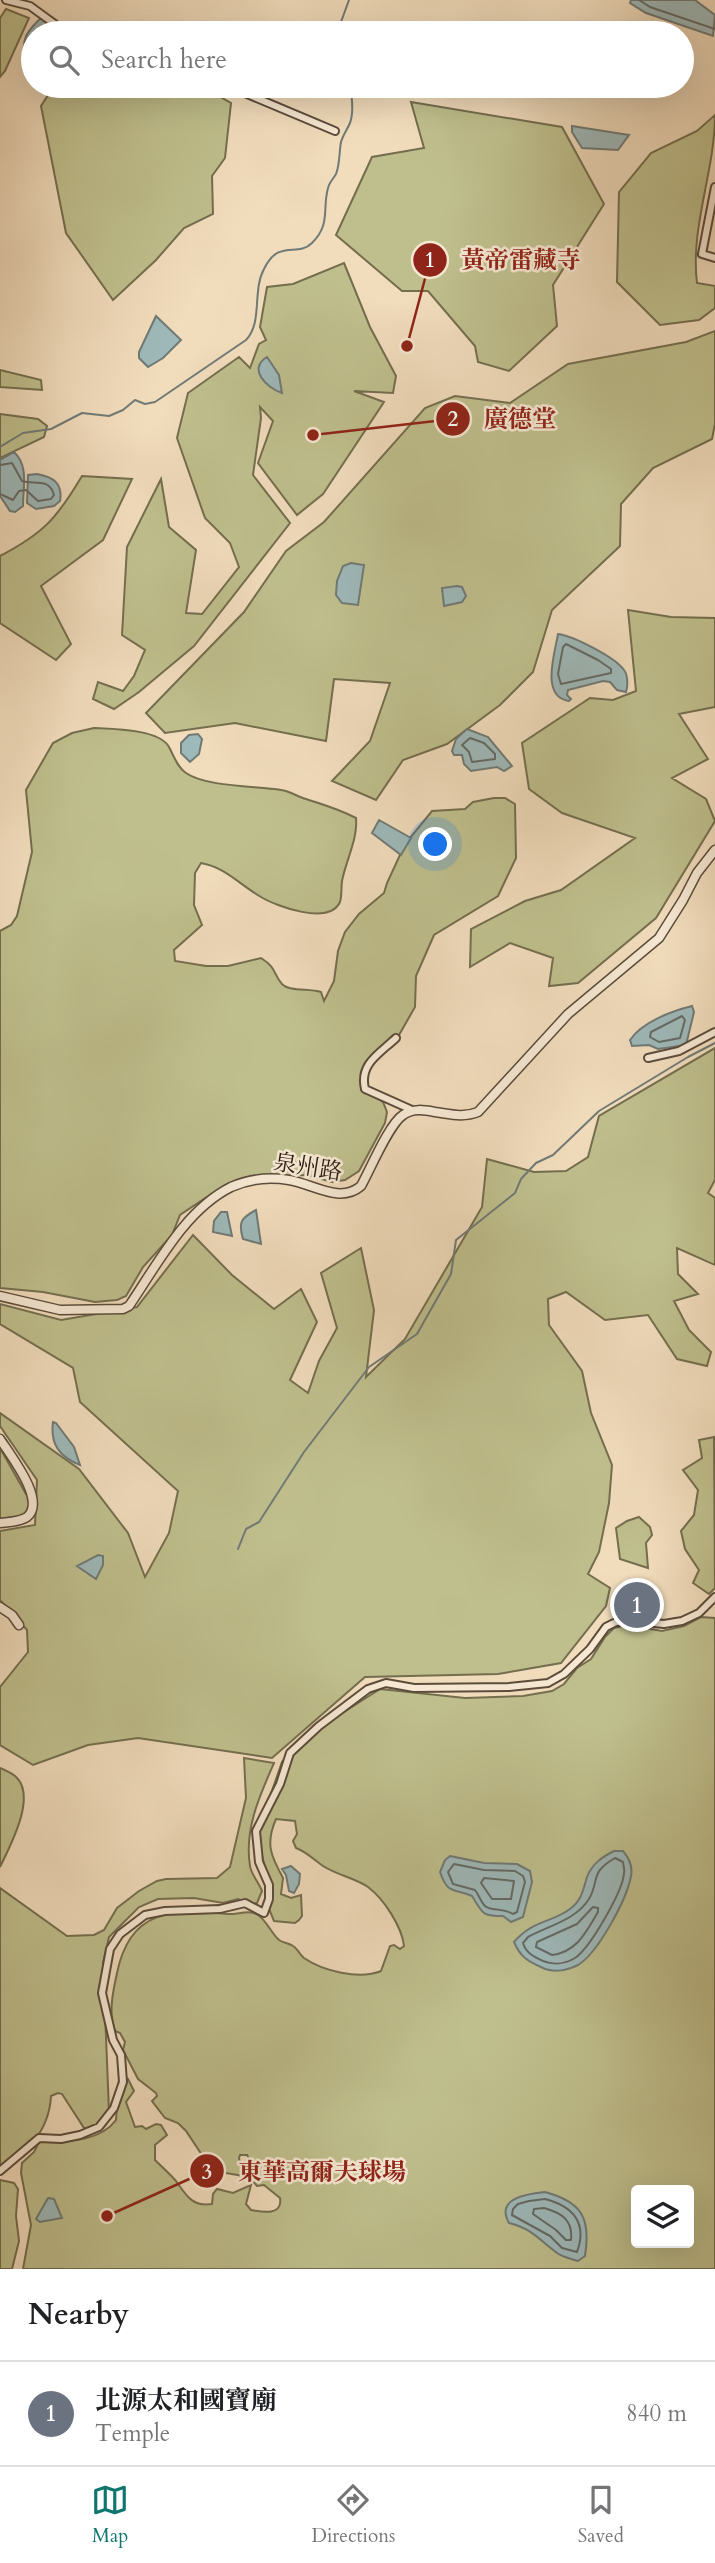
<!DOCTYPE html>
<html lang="en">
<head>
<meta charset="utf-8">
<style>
  body { margin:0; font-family:Cardo,"Noto Serif TC",serif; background:#f6f6f6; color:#202124 }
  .controls { position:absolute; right:21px; bottom:21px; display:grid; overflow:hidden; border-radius:7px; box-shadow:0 7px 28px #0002 }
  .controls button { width:63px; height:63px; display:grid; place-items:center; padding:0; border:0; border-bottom:2px solid #e0e0e0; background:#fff; color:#202124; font:35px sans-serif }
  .you { position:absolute; left:436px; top:845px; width:24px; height:24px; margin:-18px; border:5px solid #fff; border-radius:50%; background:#1a73e8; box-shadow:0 0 0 10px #1a73e833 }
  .badge { display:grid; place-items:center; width:46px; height:46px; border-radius:50%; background:#0f766e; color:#fff; font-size:23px; font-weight:700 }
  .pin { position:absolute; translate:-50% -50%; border:4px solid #fff; box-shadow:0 2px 7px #0006 }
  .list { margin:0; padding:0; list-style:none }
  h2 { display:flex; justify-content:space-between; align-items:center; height:91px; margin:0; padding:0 28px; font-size:30px }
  h2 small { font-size:23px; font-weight:400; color:#757577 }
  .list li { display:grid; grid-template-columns:46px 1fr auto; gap:21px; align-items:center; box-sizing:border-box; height:105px; padding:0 28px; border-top:2px solid #e0e0e0 }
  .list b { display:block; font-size:26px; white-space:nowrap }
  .list p { margin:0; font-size:23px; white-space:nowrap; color:#757577 }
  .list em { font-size:23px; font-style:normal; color:#757577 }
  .icon { flex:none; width:38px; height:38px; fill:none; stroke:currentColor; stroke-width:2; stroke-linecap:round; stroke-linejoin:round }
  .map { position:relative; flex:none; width:715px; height:2269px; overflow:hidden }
  .search { position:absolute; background:#fff; box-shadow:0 7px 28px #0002; left:21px; right:21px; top:21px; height:77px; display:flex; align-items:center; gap:18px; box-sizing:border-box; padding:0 24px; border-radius:38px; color:#757577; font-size:26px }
  .sheet { height:196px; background:#fff }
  nav { display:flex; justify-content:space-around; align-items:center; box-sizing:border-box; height:98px; border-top:2px solid #e0e0e0; background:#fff; font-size:19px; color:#757577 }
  nav a { display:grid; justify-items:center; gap:4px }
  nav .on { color:#0f766e }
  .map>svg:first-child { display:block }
  .green { fill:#bfbf8d; stroke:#746e4f; stroke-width:2; fill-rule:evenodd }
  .water { fill:#9eb9ba; stroke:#707a76; stroke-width:2 }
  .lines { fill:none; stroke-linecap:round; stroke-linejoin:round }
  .shore { stroke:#646a66; stroke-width:2 }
  .stream { stroke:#707a76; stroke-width:2 }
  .minor-casing { stroke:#5c4c3c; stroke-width:10 }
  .tertiary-casing { stroke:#5c4c3c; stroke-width:11 }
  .minor { stroke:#f6e8d3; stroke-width:6 }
  .tertiary { stroke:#f6e8d3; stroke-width:8 }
  .labels { text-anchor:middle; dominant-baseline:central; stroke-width:5; stroke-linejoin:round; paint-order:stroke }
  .street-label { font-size:23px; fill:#2a1c11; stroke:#f6e8d3 }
  .leader { fill:none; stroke:#8f2418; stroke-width:2.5 }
  .callout-dot { fill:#8f2418; stroke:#f6e8d3; stroke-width:2.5 }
  .mark-label { font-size:21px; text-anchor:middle; font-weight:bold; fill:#fff }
  .callout-label { font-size:24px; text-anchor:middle; font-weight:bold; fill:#8f2418; stroke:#f6e8d3; stroke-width:5; stroke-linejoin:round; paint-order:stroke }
</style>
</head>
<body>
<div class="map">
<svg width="715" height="2269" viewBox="0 0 715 2269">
  <rect width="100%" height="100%" fill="#f1dcbc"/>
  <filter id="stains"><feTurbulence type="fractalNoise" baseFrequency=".00286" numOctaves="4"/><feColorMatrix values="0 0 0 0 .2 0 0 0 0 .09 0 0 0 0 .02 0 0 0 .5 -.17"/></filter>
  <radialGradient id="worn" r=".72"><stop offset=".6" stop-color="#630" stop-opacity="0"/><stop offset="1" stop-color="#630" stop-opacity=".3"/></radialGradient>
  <path class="green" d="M 6,9 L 29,18 L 5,71 L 0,77 L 0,18 Z
    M 54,86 L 201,86 L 231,103 L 225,158 L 212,176 L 213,214 L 184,228 L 156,260 L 113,300 L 66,233 L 41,106 Z
    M 411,102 L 562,127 L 604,204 L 553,285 L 557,326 L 509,371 L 478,362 L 475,346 L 428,291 L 402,291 L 336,235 L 372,157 L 424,148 Z
    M 715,115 C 715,171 690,227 697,283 L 715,286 L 715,308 L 699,320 L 660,325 L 617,282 L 619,192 L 651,153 L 697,131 Z
    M 344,263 L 370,327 L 396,376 L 393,393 L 354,391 L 384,402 L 323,494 L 297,515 L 258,463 L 273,421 L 260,407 L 261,418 L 253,475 L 290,523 L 194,646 L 139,692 L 114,709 L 93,699 L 98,682 L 123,691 L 134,676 L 145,650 L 122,635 L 127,547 L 161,479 L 169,527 L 196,550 L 186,613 L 202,614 L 239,567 L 230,543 L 205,518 L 177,438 L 188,393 L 239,357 L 250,368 L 259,344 L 266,340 L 260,327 L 267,287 L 293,284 Z
    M 715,331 L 715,424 L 712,439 L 653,468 L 621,504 L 620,546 L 552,610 L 533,672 L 500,705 L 447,744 L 403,760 L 376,800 L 332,781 L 370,741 L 390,683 L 334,679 L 326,741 L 235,723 L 165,733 L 146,713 L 244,612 L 286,551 L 324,522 L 425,408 L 455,396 L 510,403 L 568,364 L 686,342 Z
    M 0,370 L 41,380 L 42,390 L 0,387 Z
    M 0,414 L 38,419 L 47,426 L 44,437 L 0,458 Z
    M 82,476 L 132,479 L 103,540 L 41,586 L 71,644 L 56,660 L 0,623 L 0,556 C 44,533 57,518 82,476 Z
    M 628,610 L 671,617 L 715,618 L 715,707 L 679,714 L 708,759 L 672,778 L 706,799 L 715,821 L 656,918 L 578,983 L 549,986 L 553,958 L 510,943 L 470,967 L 471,929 L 525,901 L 561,890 L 635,838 L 562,813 L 529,789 L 522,743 L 590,698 L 613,700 L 636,691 Z
    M 94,728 C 113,729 159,729 169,747 C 174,756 177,767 186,773 C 206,787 257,786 281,790 C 290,791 298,797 306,799 C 324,805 339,809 356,818 C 358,839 346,860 342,881 C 341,887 342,896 340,902 C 329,926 276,906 261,897 C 240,885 225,867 201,863 L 195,873 L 194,905 L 202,925 L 174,950 L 175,961 L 206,966 L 228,966 L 261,958 C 277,968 273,974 282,984 C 290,992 309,988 321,992 L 324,1001 L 334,981 L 338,951 L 345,932 L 359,914 L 384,893 L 387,883 L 405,844 L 432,811 L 465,809 L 473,802 L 494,798 L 505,798 L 515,804 L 516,858 L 498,896 L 434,935 L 416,976 L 415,1007 L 399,1035 L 368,1060 L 362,1080 L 367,1090 L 383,1102 L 387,1112 L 385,1123 L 359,1171 L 345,1180 L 332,1182 L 307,1175 L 276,1176 L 207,1197 L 180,1215 L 172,1235 L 143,1267 L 126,1296 L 117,1300 L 95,1302 L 43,1292 L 0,1288 L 0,931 L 11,925 L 17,916 L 32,852 L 26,790 L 53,743 L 72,733 Z
    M 715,1048 L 715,1180 L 708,1193 L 715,1198 L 715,1265 L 677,1248 L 678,1274 L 698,1294 L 674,1301 L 689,1330 L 711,1352 L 707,1366 L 677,1359 L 648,1315 L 605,1320 L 566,1292 L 548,1299 L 549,1325 L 582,1371 L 591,1413 L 612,1465 L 609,1503 L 599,1552 L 588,1574 L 610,1588 L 606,1606 L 561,1663 L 498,1674 L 365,1677 L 272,1758 L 138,1738 L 88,1745 L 33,1765 L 0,1745 L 0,1687 L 28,1652 L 27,1630 L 0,1600 L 0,1531 L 35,1525 L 37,1480 L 0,1426 L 0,1413 L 79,1469 L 128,1533 L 145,1577 L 169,1533 L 178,1491 L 80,1402 L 73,1368 L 0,1324 L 0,1304 L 61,1320 L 137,1307 L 193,1235 L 232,1275 L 274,1309 L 301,1289 L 317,1322 L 290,1380 L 308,1393 L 319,1361 L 337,1328 L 321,1273 L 361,1248 L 374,1310 L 366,1377 L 405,1339 L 482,1207 L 487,1159 L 534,1172 L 566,1171 L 588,1157 L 599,1116 Z
    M 714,1437 L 715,1588 L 709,1594 L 693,1583 L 699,1570 L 685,1549 L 681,1531 L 694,1515 L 698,1490 L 683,1470 L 702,1458 L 699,1440 Z
    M 0,1448 L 26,1494 L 29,1494 L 30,1508 L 26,1515 L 0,1519 Z
    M 639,1517 L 650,1527 L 652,1535 L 646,1543 L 648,1568 L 620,1559 L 616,1528 L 627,1521 Z
    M 701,1617 L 715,1618 L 715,2269 L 23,2269 L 31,2225 L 21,2173 L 22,2163 L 34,2152 L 39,2142 C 65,2141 99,2143 116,2120 L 119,2079 L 121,2075 L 128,2079 L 134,2091 L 126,2102 L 135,2127 L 142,2126 L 146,2129 L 156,2124 L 161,2125 L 167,2135 L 155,2145 L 155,2160 C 162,2167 170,2174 176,2181 C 186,2195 192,2207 212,2204 L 213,2194 L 217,2189 L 233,2193 L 251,2185 L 246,2204 L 251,2210 C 262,2212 283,2216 280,2198 L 264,2185 L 257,2186 L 252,2180 L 254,2167 L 247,2155 L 240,2155 L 239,2158 L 243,2176 L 226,2173 L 221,2178 L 218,2177 L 214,2167 L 206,2161 L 186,2131 L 178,2123 L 165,2118 L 152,2101 L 157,2096 L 156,2093 L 138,2079 L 123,2050 L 125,2042 L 120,2033 L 115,2031 C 108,2014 113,1991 117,1973 C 130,1909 171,1909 227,1914 C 238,1915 248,1909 258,1915 C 267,1921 271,1933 279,1940 C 283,1943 289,1943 293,1946 C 298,1949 300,1955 304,1958 C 323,1971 359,1980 381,1971 L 390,1946 L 394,1945 L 400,1949 L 404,1946 C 402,1927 384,1899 368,1887 C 355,1878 337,1875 323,1866 C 314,1860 307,1852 296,1848 L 293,1841 L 297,1834 L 295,1821 L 276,1819 C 265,1844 271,1856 283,1878 L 281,1894 L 291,1898 L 301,1895 L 302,1916 L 299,1920 L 295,1923 L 274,1921 L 267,1904 L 268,1879 L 260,1848 L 259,1828 L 282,1762 L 297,1742 L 380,1689 L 465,1698 L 523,1696 L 552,1691 L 564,1684 L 577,1668 L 591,1659 L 605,1637 L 614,1628 L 628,1625 L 662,1631 L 684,1626 ZM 636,2190 L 689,2190 L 689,2243 L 636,2243 Z
    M 244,1758 L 274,1763 C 260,1795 244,1829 250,1866 C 251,1874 259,1883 262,1891 L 257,1903 L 250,1904 L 238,1899 L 223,1903 L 194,1898 L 158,1899 L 139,1907 L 109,1937 L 103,1963 L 109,2111 C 104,2120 95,2129 84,2128 L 62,2094 L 58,2093 L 51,2096 C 49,2132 28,2150 0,2171 L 0,1888 L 67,1936 L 94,1935 L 104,1930 L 117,1908 L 139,1891 L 157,1881 L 166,1879 L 217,1878 L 230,1867 L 246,1798 Z
    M 0,1768 C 5,1770 11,1773 15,1776 C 38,1795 10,1846 0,1867 Z
    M 0,2180 L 14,2183 L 18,2189 L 16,2216 L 19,2241 L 12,2269 L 0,2269 Z"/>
  <path class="water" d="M 631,0 L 695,0 L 715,15 L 713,36 L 646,13 L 630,3 Z
    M 41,18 L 62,33 L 33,33 L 33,62 L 25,58 C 21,39 27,31 41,18 Z
    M 572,126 L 629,135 L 618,150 L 582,148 L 572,132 Z
    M 156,316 L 181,340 L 163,358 L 148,367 L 139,358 L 139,352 Z
    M 267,357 L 279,375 L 282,393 C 267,388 247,369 267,357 Z
    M 14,452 C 29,466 23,487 23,506 L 15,512 L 10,511 L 0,496 L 0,460 Z
    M 37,474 C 53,477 63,483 60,501 L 54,506 L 36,509 L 27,503 L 28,475 Z
    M 351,563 L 364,565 L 358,605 L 342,603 L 336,595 L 337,581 L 343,566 Z
    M 457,586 L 462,587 L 466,596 L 462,602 L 444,606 L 442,588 Z
    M 558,634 C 573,636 615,657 624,670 C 628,675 628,686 626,692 L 617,690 L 610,682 L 603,681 L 568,690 L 567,695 L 571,699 L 569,701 C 540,697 555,653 558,634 Z
    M 467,729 L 488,737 L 512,766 L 504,771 L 497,767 L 471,771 L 464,764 L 462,755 L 454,755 L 452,751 L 456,739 Z
    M 198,734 L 202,739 L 199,754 L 190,762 L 181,753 L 181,743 L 189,735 Z
    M 379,820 L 411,838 L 401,855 L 372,833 Z
    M 692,1006 L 694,1012 L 686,1045 L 658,1049 L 649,1045 L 632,1046 L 630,1040 C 642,1022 672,1011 692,1006 Z
    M 256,1210 L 261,1244 L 243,1239 C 238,1222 241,1218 256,1210 Z
    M 221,1212 L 227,1212 L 232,1236 L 213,1232 L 214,1221 Z
    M 53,1422 L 56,1423 L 74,1447 L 80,1465 C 60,1457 50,1445 53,1422 Z
    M 98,1555 L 103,1556 L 103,1565 L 96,1579 L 77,1566 Z
    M 614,1851 L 623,1851 C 629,1858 633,1866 631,1876 C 627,1899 598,1953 578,1965 C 566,1971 552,1973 541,1967 C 527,1961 520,1956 514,1942 C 533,1920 551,1923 570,1909 C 582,1900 583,1890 587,1877 C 592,1864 602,1857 614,1851 Z
    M 450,1856 L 484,1863 L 517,1864 L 530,1871 L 532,1882 L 523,1917 L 511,1922 L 503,1916 C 481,1916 483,1913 472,1896 C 453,1888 448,1895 440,1872 L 445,1860 Z
    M 291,1866 L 300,1874 L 299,1884 L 294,1893 L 289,1891 L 286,1875 L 282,1869 Z
    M 545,2192 C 582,2202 591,2218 585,2256 L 578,2261 C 572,2259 562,2257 557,2253 C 539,2240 533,2229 509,2223 C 495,2198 527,2194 545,2192 Z
    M 48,2198 L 54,2199 L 62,2218 L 40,2222 L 36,2219 Z"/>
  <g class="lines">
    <path class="shore" d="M 639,0 L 650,7 L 715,29
      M 0,465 L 12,463 L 22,481 C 34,485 49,477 54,495 L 51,499 L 38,501 L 26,490 L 19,491 L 13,500 L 0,494
      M 566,644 L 598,660 L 611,669 L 611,673 L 561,684 L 558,674 L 563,647 Z
      M 470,738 L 484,743 L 495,754 L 495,759 L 472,762 L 469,752 L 462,745 Z
      M 682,1016 L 685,1020 L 680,1038 L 659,1042 L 650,1037 L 651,1032 Z
      M 615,1858 L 623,1862 C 623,1863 625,1871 624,1873 C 623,1891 590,1948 575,1958 C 565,1964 553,1965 543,1961 C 534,1957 526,1953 523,1943 L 528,1937 C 548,1926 576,1920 589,1899 C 600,1880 589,1873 615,1858 Z
      M 454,1864 L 484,1870 L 515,1871 L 523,1876 L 525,1882 L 517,1912 L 513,1914 C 504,1908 490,1911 485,1906 C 481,1902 479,1895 475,1890 L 453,1884 L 448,1872 Z
      M 484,1878 L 514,1881 L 511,1899 L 492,1899 L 481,1883 Z
      M 593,1907 L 598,1908 L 598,1912 C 586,1932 577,1952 552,1955 L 536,1947 L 537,1942 L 577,1924 Z
      M 545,2199 C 572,2206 588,2222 577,2252 L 562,2248 L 550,2236 L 512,2215 L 513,2209 L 518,2204 L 529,2201 Z
      M 544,2208 C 562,2213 573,2220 571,2240 L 566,2240 L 556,2230 L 533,2214 L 534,2209 Z"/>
    <path class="stream" d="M 337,33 L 349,0
      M 0,447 L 23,433 L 51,429 L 82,413 L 109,416 L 123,410 L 135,400 L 145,404 L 155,402 L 246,340 C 263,322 252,291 264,269 C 279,238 297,258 312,243 C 331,224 322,210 328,188 C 329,183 333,179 336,174 C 340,164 339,153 341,142 C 343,135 347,130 350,123 C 354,112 352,97 350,86
      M 238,1549 L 246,1529 L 259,1522 L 304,1452 L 369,1367 L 417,1334 L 451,1274 L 456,1240 L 515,1193 L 521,1179 L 536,1163 L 553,1155 L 599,1111 L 688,1057 L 715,1043"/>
    <defs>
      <path id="minor" d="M 6,0 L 30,6 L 67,33
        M 102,33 L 123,33
        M 228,86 L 335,131
        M 715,187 L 702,254 L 715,258
        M 396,1038 C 379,1054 359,1064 365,1089 L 412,1110
        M 648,1058 L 679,1051 L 715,1032
        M 0,2171 L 39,2138 L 61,2139 L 80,2135 L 99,2127 L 114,2108 L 123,2082 L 121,2055 L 113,2040 L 102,1993 L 110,1949 L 120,1934 L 145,1915 L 165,1911 L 220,1909 L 245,1903 L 264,1913 L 269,1899 L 269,1885 L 259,1862 L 256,1831 L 280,1784 L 290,1753 L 319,1726 L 368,1689 L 386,1683 L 414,1688 L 509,1687 L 548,1683 L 564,1674 L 590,1649 L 606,1627 L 614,1623 L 624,1620 L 664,1624 L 682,1621 L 699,1613 L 715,1597"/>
      <path id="tertiary" d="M 0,1296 L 60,1310 L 123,1309 L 129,1306 C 157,1265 185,1210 231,1187 C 249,1179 270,1177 289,1180 C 313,1184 340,1204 361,1186 C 370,1170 389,1124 403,1115 C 413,1108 424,1110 435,1112 C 450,1114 463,1118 478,1112 L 568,1014 L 659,938 L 683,900 L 697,873 L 715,850
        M 0,1439 C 10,1455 47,1501 27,1517 C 20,1522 8,1522 0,1523
        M 0,1607 L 12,1615 L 19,1625"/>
    </defs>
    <use href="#minor" class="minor-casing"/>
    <use href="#tertiary" class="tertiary-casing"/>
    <use href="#minor" class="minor"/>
    <use href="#tertiary" class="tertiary"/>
  </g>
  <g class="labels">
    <g class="street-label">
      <text transform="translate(308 1167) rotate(9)">泉州路</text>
    </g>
  </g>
  <path class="leader" d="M407 346L430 260M313 435L453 419M107 2216L207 2171"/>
  <g class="callout-dot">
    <circle cx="407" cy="346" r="7"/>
    <circle cx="313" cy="435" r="7"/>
    <circle cx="107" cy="2216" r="7"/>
    <circle cx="430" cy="260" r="18"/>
    <circle cx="453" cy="419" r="18"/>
    <circle cx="207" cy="2171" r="18"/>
  </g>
  <g class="mark-label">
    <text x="430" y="267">1</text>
    <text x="453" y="426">2</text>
    <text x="207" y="2179">3</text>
  </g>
  <g class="callout-label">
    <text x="521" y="268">黃帝雷藏寺</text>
    <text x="520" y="427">廣德堂</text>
    <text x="322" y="2180">東華高爾夫球場</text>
  </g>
  <rect width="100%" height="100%" filter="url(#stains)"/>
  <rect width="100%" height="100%" fill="url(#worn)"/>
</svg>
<div class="controls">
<button><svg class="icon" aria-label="layers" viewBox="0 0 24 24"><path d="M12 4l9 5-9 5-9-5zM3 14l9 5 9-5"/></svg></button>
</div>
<div class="you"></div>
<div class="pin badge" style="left:637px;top:1605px;background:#6b7280">1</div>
<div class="search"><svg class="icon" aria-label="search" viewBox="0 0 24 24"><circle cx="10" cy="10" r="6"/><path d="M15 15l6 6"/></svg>Search here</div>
</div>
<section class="sheet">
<h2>Nearby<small></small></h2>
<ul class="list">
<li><span class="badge" style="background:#6b7280">1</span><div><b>北源太和國寶廟</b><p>Temple</p></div><em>840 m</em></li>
</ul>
</section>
<nav>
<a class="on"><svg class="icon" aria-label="map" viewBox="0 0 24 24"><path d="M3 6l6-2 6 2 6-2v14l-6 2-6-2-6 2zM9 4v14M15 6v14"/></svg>Map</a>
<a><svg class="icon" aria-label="directions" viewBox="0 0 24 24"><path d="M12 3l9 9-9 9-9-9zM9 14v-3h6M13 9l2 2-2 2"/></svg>Directions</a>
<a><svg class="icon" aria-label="saved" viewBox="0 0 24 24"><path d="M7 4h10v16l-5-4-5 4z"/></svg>Saved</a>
</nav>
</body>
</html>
